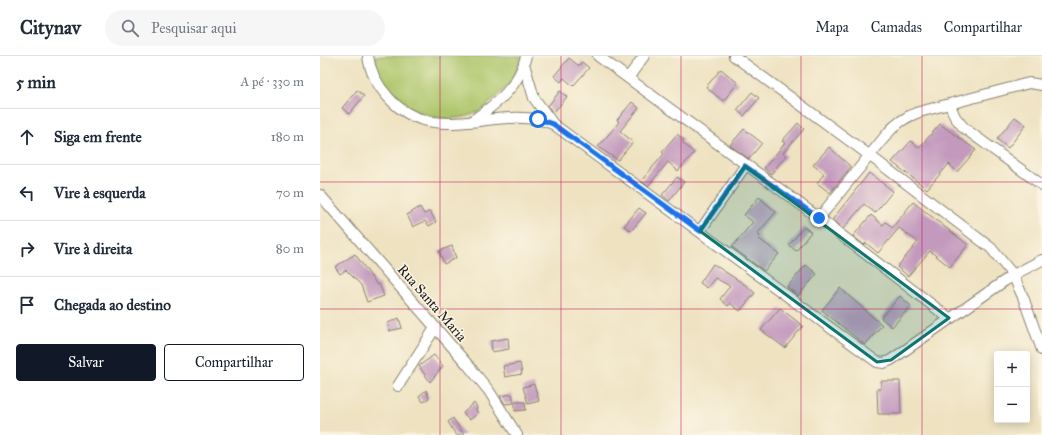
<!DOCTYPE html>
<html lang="pt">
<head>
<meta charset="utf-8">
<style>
  body { margin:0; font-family:"IM FELL Great Primer",serif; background:#f6f6f7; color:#1f2937 }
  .controls { position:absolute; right:12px; bottom:12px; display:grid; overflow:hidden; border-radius:4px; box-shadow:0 2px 10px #0003 }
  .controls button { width:36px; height:36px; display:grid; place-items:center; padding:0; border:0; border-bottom:1px solid #e0e1e3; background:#fff; color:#1f2937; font:20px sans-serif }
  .stop { position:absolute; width:12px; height:12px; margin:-9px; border:3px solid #1a73e8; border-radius:50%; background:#fff }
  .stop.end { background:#1a73e8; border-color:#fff; box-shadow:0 1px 4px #0008 }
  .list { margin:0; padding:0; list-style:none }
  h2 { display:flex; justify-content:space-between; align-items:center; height:52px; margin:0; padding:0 16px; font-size:17px }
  h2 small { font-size:13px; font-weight:400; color:#747a83 }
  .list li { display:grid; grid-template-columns:26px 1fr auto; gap:12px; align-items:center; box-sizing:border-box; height:56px; padding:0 16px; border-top:1px solid #e0e1e3 }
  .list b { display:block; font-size:15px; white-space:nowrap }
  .list em { font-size:13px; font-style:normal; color:#747a83 }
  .actions { display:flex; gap:8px; padding:12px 16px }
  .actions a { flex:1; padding:9px 0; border:1px solid #111827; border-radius:4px; text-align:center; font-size:14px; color:#111827 }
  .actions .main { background:#111827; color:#fff }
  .icon { flex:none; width:22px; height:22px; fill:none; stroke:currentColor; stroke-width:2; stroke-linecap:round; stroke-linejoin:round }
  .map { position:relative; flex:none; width:722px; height:379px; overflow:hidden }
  header { display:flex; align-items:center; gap:24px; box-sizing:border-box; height:56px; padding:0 20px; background:#fff; border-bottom:1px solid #e0e1e3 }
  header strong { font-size:19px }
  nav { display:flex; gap:22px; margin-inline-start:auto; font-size:14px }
  .search { width:280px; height:36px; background:#f6f6f7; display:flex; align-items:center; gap:10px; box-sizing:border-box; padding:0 14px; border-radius:22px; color:#747a83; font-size:15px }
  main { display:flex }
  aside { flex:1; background:#fff }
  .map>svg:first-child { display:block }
  .green { fill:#adc66b; stroke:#647144 }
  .building { fill:#c39abe }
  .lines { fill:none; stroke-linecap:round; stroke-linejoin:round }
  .minor-casing { stroke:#857f6e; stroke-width:12 }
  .minor { stroke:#fff; stroke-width:10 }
  .route { stroke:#1a73e8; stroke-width:5 }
  .marked { fill:#0f766e; fill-opacity:0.2; stroke:#0f766e; stroke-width:3; stroke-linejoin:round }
  .grid { fill:none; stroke:#c2185b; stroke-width:1; stroke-opacity:0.55 }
  .labels { text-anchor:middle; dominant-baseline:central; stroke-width:3; stroke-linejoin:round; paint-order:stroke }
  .street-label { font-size:14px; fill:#1c1c1c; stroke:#fcf5e5 }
</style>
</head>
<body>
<header>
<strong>Citynav</strong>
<div class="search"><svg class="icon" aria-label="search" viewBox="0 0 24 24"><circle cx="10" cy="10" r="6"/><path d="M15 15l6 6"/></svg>Pesquisar aqui</div>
<nav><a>Mapa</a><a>Camadas</a><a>Compartilhar</a></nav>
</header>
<main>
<aside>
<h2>5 min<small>A pé · 330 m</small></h2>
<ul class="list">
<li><svg class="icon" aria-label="ahead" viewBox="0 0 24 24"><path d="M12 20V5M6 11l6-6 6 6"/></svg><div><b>Siga em frente</b></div><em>180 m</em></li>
<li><svg class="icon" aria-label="left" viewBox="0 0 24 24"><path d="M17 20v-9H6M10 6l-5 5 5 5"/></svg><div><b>Vire à esquerda</b></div><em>70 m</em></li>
<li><svg class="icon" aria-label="right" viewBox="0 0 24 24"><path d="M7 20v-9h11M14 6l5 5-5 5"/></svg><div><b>Vire à direita</b></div><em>80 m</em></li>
<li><svg class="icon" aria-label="arrive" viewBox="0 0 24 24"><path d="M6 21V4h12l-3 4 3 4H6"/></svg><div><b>Chegada ao destino</b></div></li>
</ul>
<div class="actions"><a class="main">Salvar</a><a>Compartilhar</a></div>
</aside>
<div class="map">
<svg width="722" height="379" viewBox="0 0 722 379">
  <rect width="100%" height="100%" fill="#fcf5e5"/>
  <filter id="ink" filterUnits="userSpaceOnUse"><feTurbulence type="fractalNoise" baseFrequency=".025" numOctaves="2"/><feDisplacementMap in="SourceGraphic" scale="8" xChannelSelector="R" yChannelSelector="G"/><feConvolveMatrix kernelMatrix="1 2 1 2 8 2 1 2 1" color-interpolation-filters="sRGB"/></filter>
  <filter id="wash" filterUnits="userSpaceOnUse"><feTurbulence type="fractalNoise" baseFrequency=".012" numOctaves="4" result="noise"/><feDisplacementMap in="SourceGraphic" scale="16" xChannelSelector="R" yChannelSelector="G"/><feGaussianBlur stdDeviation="0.9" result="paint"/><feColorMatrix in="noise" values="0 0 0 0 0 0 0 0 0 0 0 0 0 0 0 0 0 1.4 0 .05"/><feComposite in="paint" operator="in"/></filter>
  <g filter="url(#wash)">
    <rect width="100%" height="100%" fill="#eee2c1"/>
    <path class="green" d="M 55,0 L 201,0 C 198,17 189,30 177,41 C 171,45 166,51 160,55 C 118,77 59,48 55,0 Z"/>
    <g id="blocks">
      <path class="building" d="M 249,2 L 259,10 L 262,6 L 269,12 L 253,30 L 244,22 L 241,26 L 234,20 Z
        M 401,13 L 418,27 L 403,45 L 386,31 Z
        M 37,34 L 44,40 L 29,58 L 22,52 Z
        M 240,35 L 247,41 L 233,57 L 228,50 Z
        M 432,36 L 439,42 L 424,60 L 417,54 Z
        M 312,46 L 319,52 L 300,75 L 313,86 L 298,104 L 278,91 L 299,66 L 297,64 Z
        M 695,61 L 706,69 L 688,92 L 677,83 Z
        M 478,67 L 484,73 L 463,97 L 466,100 L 451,118 L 444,112 L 465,87 L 462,85 Z
        M 620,68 L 656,94 L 637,116 L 629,108 L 607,133 L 572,106 L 591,85 L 599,92 Z
        M 424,73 L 442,87 L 429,103 L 410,89 Z
        M 357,78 L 364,84 L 362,86 L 374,97 L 358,115 L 348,106 L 328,130 L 321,125 L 344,98 L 342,96 Z
        M 509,91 L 531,111 L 510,137 L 497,127 L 504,118 L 493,109 Z
        M 549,117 L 573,135 L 555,157 L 544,148 L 523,173 L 512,164 Z
        M 357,121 L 364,126 L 349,145 L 342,139 Z
        M 439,141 L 456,156 L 437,178 L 440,180 L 438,182 L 459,198 L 444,215 L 412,191 L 433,166 L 424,159 Z
        M 593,146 L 648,189 L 630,211 L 610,195 L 588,220 L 577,211 L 598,186 L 579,172 L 558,197 L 546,187 L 544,189 L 533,180 L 551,159 L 563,169 L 566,166 L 572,172 Z
        M 100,151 L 104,158 L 110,155 L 116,166 L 109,170 L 105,165 L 93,171 L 87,159 Z
        M 319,152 L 326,157 L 311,175 L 304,170 Z
        M 484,171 L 491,176 L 476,195 L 469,189 Z
        M 132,190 L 136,202 L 124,208 L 119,195 Z
        M 35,198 L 57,229 L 59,228 L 64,240 L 47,246 L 41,229 L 26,214 L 20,218 L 15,211 Z
        M 393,208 L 424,228 L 435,237 L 420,255 L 410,247 L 408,250 L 400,243 L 410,230 L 395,222 L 387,232 L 380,227 Z
        M 486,209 L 497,218 L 478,240 L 467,231 Z
        M 520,232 L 562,269 L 545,289 L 502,254 Z
        M 580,240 L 591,250 L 572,271 L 561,262 Z
        M 460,252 L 483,270 L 465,292 L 441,274 Z
        M 79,262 L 82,272 L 69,275 L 68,267 Z
        M 188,282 L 189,293 L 172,296 L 171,285 Z
        M 114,299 L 123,310 L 110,326 L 99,310 Z
        M 200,307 L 202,318 L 185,321 L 183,310 Z
        M 561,325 L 580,325 L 581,358 L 558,358 L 557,333 L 561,333 Z
        M 214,328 L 219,345 L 208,348 L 203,331 Z
        M 106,334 L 109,342 L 103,346 L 99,340 Z
        M 192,338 L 194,347 L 185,348 L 180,340 Z
        M 195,346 L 205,346 L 206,354 L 195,355 Z
        M 154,347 L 157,351 L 156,355 L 158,357 L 150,364 L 143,357 Z
        M 133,362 L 144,379 L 136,379 L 128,366 Z"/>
    </g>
  </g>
  <g filter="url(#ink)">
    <use href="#blocks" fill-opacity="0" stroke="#857f6e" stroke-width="1"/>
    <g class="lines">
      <defs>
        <path id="minor" d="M 48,0 C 50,15 57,29 68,41 C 114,94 178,46 233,68 L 557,306 L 564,307 L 571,304 L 693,219 L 722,204
          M 278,0 L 499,162 L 629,262
          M 414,0 L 549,99 L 671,192 L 693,219 L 703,241 L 722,294
          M 204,8 L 214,42 L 233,68
          M 308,22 L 324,0
          M 630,49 L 635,61 L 644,72 L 722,129
          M 152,65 C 175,49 200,30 206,0
          M 0,139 L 148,309 L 169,335 L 197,379
          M 499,162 L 567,78 C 576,67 585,61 599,56 L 709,27 L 722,29
          M 380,175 L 425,110
          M 78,330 L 115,272"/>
      </defs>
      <use href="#minor" class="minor-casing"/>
      <use href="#minor" class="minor"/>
    </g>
  </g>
  <g class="lines" filter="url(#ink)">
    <path class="route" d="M 218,63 L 233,68 L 380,175 L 425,110 L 499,162"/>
  </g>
  <path class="marked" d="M 425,110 L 629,262 L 571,304 L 557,306 L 380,175 Z"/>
  <path class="grid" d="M 120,0 L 120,379M 241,0 L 241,379M 361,0 L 361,379M 481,0 L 481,379M 602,0 L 602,379M 0,126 L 722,126M 0,253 L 722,253"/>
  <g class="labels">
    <g class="street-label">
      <text transform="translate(112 247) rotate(49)">Rua Santa Maria</text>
    </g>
  </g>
</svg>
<div class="controls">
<button>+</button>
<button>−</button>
</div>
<div class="stop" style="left:218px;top:63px"></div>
<div class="stop end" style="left:499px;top:162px"></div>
</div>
</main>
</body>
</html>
